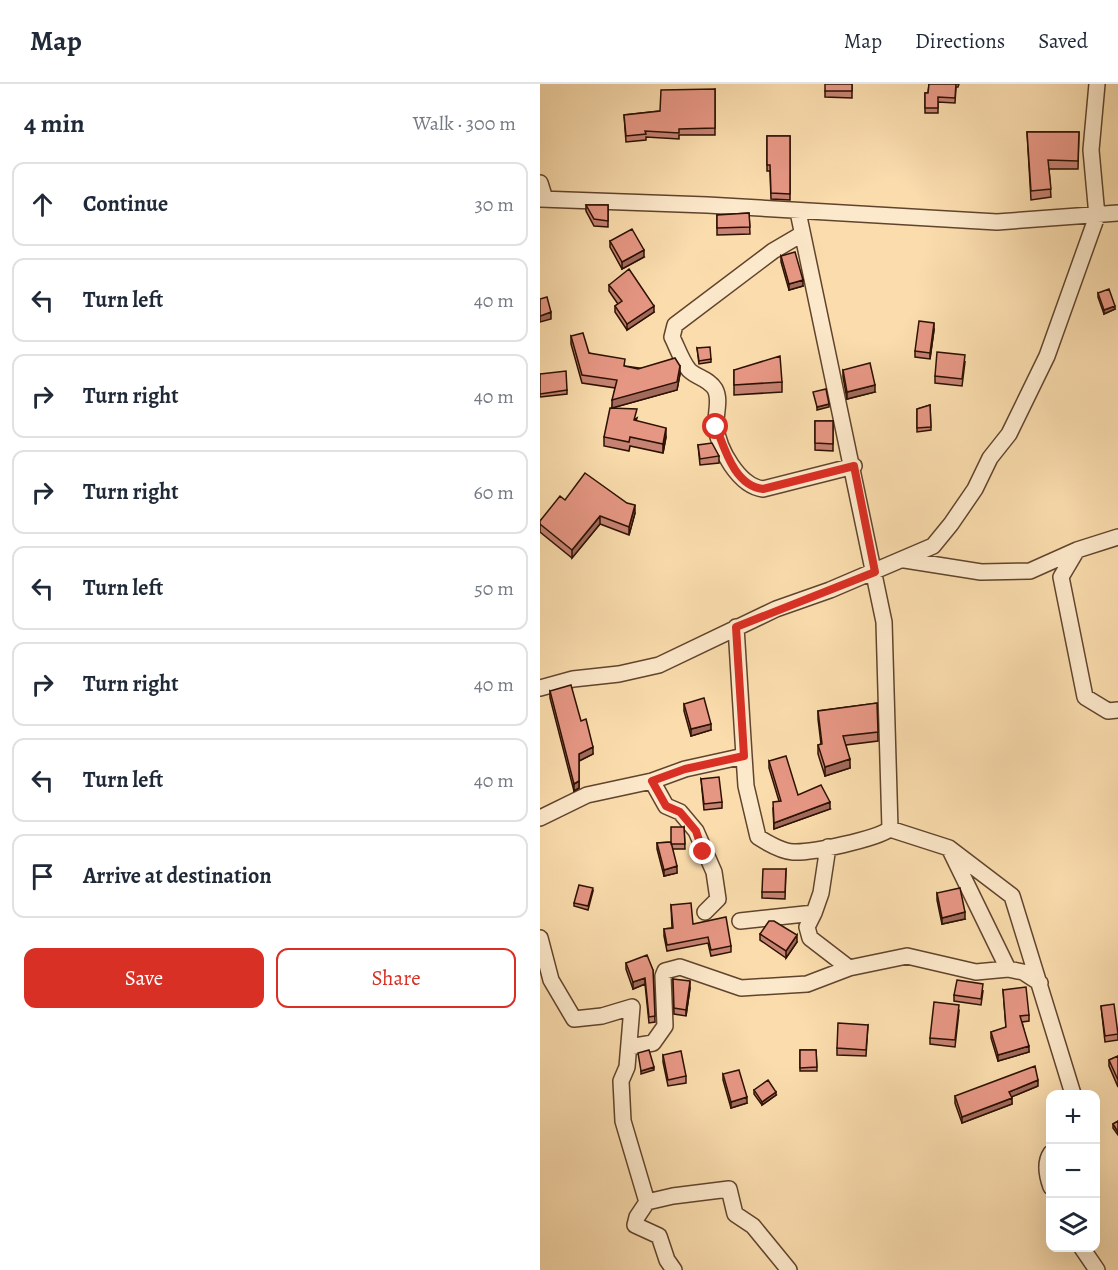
<!DOCTYPE html>
<html lang="en">
<head>
<meta charset="utf-8">
<style>
  body { margin:0; font-family:Alegreya,serif; background:#f6f6f7; color:#1f2937 }
  .controls { position:absolute; right:18px; bottom:18px; display:grid; overflow:hidden; border-radius:12px; box-shadow:0 6px 24px #0002 }
  .controls button { width:54px; height:54px; display:grid; place-items:center; padding:0; border:0; border-bottom:2px solid #e0e1e3; background:#fff; color:#1f2937; font:30px sans-serif }
  .stop { position:absolute; width:18px; height:18px; margin:-14px; border:4px solid #d93025; border-radius:50%; background:#fff }
  .stop.end { background:#d93025; border-color:#fff; box-shadow:0 2px 6px #0008 }
  .list { margin:0; padding:0; list-style:none }
  h2 { display:flex; justify-content:space-between; align-items:center; height:78px; margin:0; padding:0 24px; font-size:26px }
  h2 small { font-size:20px; font-weight:400; color:#747a83 }
  .list li { display:grid; grid-template-columns:39px 1fr auto; gap:18px; align-items:center; box-sizing:border-box; height:84px; margin:0 12px 12px; padding:0 12px; border:2px solid #e0e1e3; border-radius:12px }
  .list b { display:block; font-size:22px; white-space:nowrap }
  .list em { font-size:20px; font-style:normal; color:#747a83 }
  .actions { display:flex; gap:12px; padding:18px 24px }
  .actions a { flex:1; padding:14px 0; border:2px solid #d93025; border-radius:12px; text-align:center; font-size:21px; color:#d93025 }
  .actions .main { background:#d93025; color:#fff }
  .icon { flex:none; width:33px; height:33px; fill:none; stroke:currentColor; stroke-width:2; stroke-linecap:round; stroke-linejoin:round }
  .map { position:relative; flex:none; width:578px; height:1186px; overflow:hidden }
  header { display:flex; align-items:center; gap:36px; box-sizing:border-box; height:84px; padding:0 30px; background:#fff; border-bottom:2px solid #e0e1e3 }
  header strong { font-size:28px }
  nav { display:flex; gap:33px; margin-inline-start:auto; font-size:21px }
  main { display:flex }
  aside { flex:1; background:#fff }
  .map>svg:first-child { display:block }
  .lines { fill:none; stroke-linecap:round; stroke-linejoin:round }
  .minor-casing { stroke:#60442d; stroke-width:18 }
  .minor { stroke:#fce8ca; stroke-width:15 }
  .wall { fill:#c68272; stroke:#2d1102; stroke-width:1.5 }
  .shaded-wall { fill:#a16a5c; stroke:#2d1102; stroke-width:1.5 }
  .building { fill:#e69784; stroke:#2d1102; stroke-width:1.5 }
  .route { stroke:#d93025; stroke-width:8 }
</style>
</head>
<body>
<header>
<strong>Map</strong>
<nav><a>Map</a><a>Directions</a><a>Saved</a></nav>
</header>
<main>
<aside>
<h2>4 min<small>Walk · 300 m</small></h2>
<ul class="list">
<li><svg class="icon" aria-label="ahead" viewBox="0 0 24 24"><path d="M12 20V5M6 11l6-6 6 6"/></svg><div><b>Continue</b></div><em>30 m</em></li>
<li><svg class="icon" aria-label="left" viewBox="0 0 24 24"><path d="M17 20v-9H6M10 6l-5 5 5 5"/></svg><div><b>Turn left</b></div><em>40 m</em></li>
<li><svg class="icon" aria-label="right" viewBox="0 0 24 24"><path d="M7 20v-9h11M14 6l5 5-5 5"/></svg><div><b>Turn right</b></div><em>40 m</em></li>
<li><svg class="icon" aria-label="right" viewBox="0 0 24 24"><path d="M7 20v-9h11M14 6l5 5-5 5"/></svg><div><b>Turn right</b></div><em>60 m</em></li>
<li><svg class="icon" aria-label="left" viewBox="0 0 24 24"><path d="M17 20v-9H6M10 6l-5 5 5 5"/></svg><div><b>Turn left</b></div><em>50 m</em></li>
<li><svg class="icon" aria-label="right" viewBox="0 0 24 24"><path d="M7 20v-9h11M14 6l5 5-5 5"/></svg><div><b>Turn right</b></div><em>40 m</em></li>
<li><svg class="icon" aria-label="left" viewBox="0 0 24 24"><path d="M17 20v-9H6M10 6l-5 5 5 5"/></svg><div><b>Turn left</b></div><em>40 m</em></li>
<li><svg class="icon" aria-label="arrive" viewBox="0 0 24 24"><path d="M6 21V4h12l-3 4 3 4H6"/></svg><div><b>Arrive at destination</b></div></li>
</ul>
<div class="actions"><a class="main">Save</a><a>Share</a></div>
</aside>
<div class="map">
<svg width="578" height="1186" viewBox="0 0 578 1186">
  <rect width="100%" height="100%" fill="#fadcad"/>
  <filter id="stains"><feTurbulence type="fractalNoise" baseFrequency=".00333" numOctaves="4"/><feColorMatrix values="0 0 0 0 .2 0 0 0 0 .09 0 0 0 0 .02 0 0 0 .5 -.17"/></filter>
  <radialGradient id="worn" r=".72"><stop offset=".6" stop-color="#630" stop-opacity="0"/><stop offset="1" stop-color="#630" stop-opacity=".3"/></radialGradient>
  <g class="lines">
    <defs>
      <path id="minor" d="M 0,99 L 5,115
        M 0,115 L 167,121 L 457,138 L 578,129
        M 258,128 L 344,538 L 350,745 L 409,764 L 472,812 L 533,1010
        M 262,150 L 233,167 L 135,241 L 132,253 C 137,263 142,278 149,286 C 157,294 168,294 175,305 C 181,316 175,330 176,342 C 178,365 199,402 223,405 L 314,382
        M 537,466 L 521,493 L 545,613 L 568,627 L 578,626
        M 365,476 L 441,488 L 490,487 L 537,466 L 578,453
        M 0,604 L 33,595 L 79,590 L 119,581 L 236,525 L 290,506 L 393,462 L 411,440 L 435,405 L 450,374 L 469,350 L 507,272 L 557,132 L 551,66 L 557,0
        M 204,672 L 206,702 L 218,753 C 229,760 241,767 253,768 C 272,769 336,755 350,745
        M 112,697 L 126,722 L 140,728 L 156,747 L 174,788 L 178,815 L 165,828
        M 0,734 L 47,711 L 112,697 L 145,685 L 204,672 L 196,543
        M 274,829 L 267,843 L 270,854 L 309,884 L 367,872 L 436,888 L 468,885 L 411,768
        M 200,837 L 274,829 L 281,809 L 288,763
        M 0,854 L 11,896 L 34,935 L 62,932 L 92,923 L 87,983 L 81,997 L 83,1037 L 107,1118 L 97,1133 L 95,1141 L 119,1152 L 127,1176 L 134,1186
        M 468,885 L 483,888 L 500,899
        M 89,963 L 113,959 L 125,942 L 123,892 L 125,887 L 140,883 L 201,904 L 267,900 L 309,884
        M 511,1069 C 504,1079 507,1092 511,1103
        M 107,1118 L 133,1112 L 189,1105 L 195,1130 L 213,1142 L 249,1186
        M 542,1164 L 557,1186"/>
    </defs>
    <use href="#minor" class="minor-casing"/>
    <use href="#minor" class="minor"/>
  </g>
  <path class="wall" d="M 312,0 L 312,14 L 285,13 L 285,7 Z
    M 389,0 L 419,0 L 418,3 L 416,3 L 415,19 L 398,18 L 398,29 L 385,29 L 385,9 L 388,9 Z
    M 175,5 L 175,51 L 139,51 L 139,55 L 106,53 L 106,56 L 86,58 L 84,31 L 120,27 Z
    M 487,48 L 539,48 L 538,85 L 509,85 L 511,113 L 491,116 Z
    M 227,52 L 250,52 L 250,116 L 231,115 L 230,87 L 227,87 Z
    M 46,121 L 68,121 L 68,143 L 54,142 L 46,127 Z
    M 209,129 L 210,150 L 177,151 L 177,131 Z
    M 70,157 L 104,173 L 82,185 L 70,163 Z
    M 241,172 L 263,202 L 249,206 L 241,178 Z
    M 69,201 L 114,228 L 87,246 L 75,228 L 75,222 L 78,220 L 69,207 Z
    M 558,209 L 575,225 L 564,230 L 558,213 Z
    M 394,246 L 390,275 L 375,273 L 375,267 Z
    M 31,252 L 49,269 L 85,282 L 140,290 L 137,306 L 72,324 L 75,304 L 42,299 L 31,260 Z
    M 157,264 L 171,275 L 171,278 L 159,280 Z
    M 425,278 L 422,302 L 395,299 L 395,292 Z
    M 194,286 L 242,298 L 242,308 L 194,311 Z
    M 303,286 L 335,308 L 307,315 L 303,293 Z
    M 0,290 L 27,306 L 27,310 L 0,313 Z
    M 390,321 L 391,346 L 377,348 L 377,325 Z
    M 97,334 L 96,337 L 126,353 L 123,369 L 90,362 L 89,367 L 64,362 L 64,353 Z
    M 275,337 L 293,337 L 293,367 L 275,366 Z
    M 158,361 L 179,372 L 179,379 L 160,381 Z
    M 25,416 L 95,429 L 89,451 L 60,440 L 32,474 L 0,448 L 0,437 Z
    M 10,607 L 41,637 L 53,670 L 39,677 L 39,704 L 34,707 L 10,614 Z
    M 337,619 L 338,657 L 306,661 L 310,684 L 285,692 L 278,670 L 278,661 L 281,660 L 278,635 L 278,627 Z
    M 144,620 L 171,646 L 151,652 L 144,627 Z
    M 229,677 L 258,711 L 290,725 L 234,745 L 233,724 L 239,717 L 229,684 Z
    M 161,695 L 182,718 L 182,724 L 164,726 Z
    M 144,743 L 145,765 L 132,765 L 137,789 L 124,792 L 117,765 L 117,759 L 131,758 Z
    M 246,785 L 245,815 L 222,814 L 222,808 Z
    M 53,807 L 48,826 L 34,822 L 34,819 Z
    M 397,809 L 425,835 L 402,840 L 397,816 Z
    M 131,821 L 153,840 L 191,862 L 191,868 L 171,872 L 168,859 L 127,867 L 124,852 L 124,845 L 132,844 Z
    M 220,850 L 257,858 L 246,874 L 220,856 Z
    M 86,879 L 113,886 L 115,938 L 109,939 L 105,900 L 93,905 L 86,885 Z
    M 133,895 L 150,904 L 146,932 L 134,930 Z
    M 463,906 L 489,931 L 489,937 L 482,938 L 489,968 L 458,977 L 451,954 L 451,948 L 466,944 Z
    M 443,907 L 441,921 L 414,917 L 414,911 Z
    M 561,922 L 578,950 L 578,956 L 565,958 Z
    M 419,927 L 415,963 L 390,960 L 390,954 Z
    M 328,941 L 326,972 L 297,971 L 297,964 Z
    M 260,966 L 276,966 L 277,987 L 260,987 Z
    M 123,971 L 146,992 L 146,999 L 128,1002 L 123,978 Z
    M 578,972 L 578,1003 L 569,982 L 569,976 Z
    M 183,990 L 207,1019 L 191,1024 L 183,996 Z
    M 498,1002 L 471,1013 L 472,1020 L 422,1039 L 415,1019 L 415,1012 Z
    M 214,1006 L 236,1011 L 222,1021 L 214,1010 Z
    M 578,1037 L 578,1051 L 573,1044 L 573,1040 Z"/>
  <path class="shaded-wall" d="M 104,166 L 104,173 L 82,185 L 82,178 Z
    M 263,196 L 263,202 L 249,206 L 249,200 Z
    M 114,222 L 114,228 L 87,246 L 87,240 Z
    M 575,222 L 575,225 L 564,230 L 564,226 Z
    M 11,228 L 11,235 L 0,238 L 0,232 Z
    M 394,239 L 394,246 L 390,275 L 390,269 Z
    M 140,282 L 140,290 L 137,306 L 72,324 L 72,316 Z
    M 335,301 L 335,308 L 307,315 L 307,308 Z
    M 289,320 L 289,323 L 277,326 L 277,323 Z
    M 126,344 L 126,353 L 123,369 L 123,360 Z
    M 95,421 L 95,429 L 89,451 L 89,443 Z
    M 60,432 L 60,440 L 32,474 L 32,466 Z
    M 171,640 L 171,646 L 151,652 L 151,645 Z
    M 53,663 L 53,670 L 39,677 L 39,670 Z
    M 310,675 L 310,684 L 285,692 L 285,683 Z
    M 39,697 L 39,704 L 34,707 L 34,700 Z
    M 290,718 L 290,725 L 234,745 L 234,739 Z
    M 137,782 L 137,789 L 124,792 L 124,786 Z
    M 425,828 L 425,835 L 402,840 L 402,834 Z
    M 257,851 L 257,858 L 246,874 L 246,867 Z
    M 105,894 L 105,900 L 93,905 L 93,898 Z
    M 150,897 L 150,904 L 146,932 L 146,926 Z
    M 489,962 L 489,968 L 458,977 L 458,971 Z
    M 114,983 L 114,986 L 101,990 L 101,987 Z
    M 498,996 L 498,1002 L 469,1014 L 469,1008 Z
    M 236,1008 L 236,1011 L 222,1021 L 222,1018 Z
    M 207,1013 L 207,1019 L 191,1024 L 191,1018 Z
    M 472,1014 L 472,1020 L 422,1039 L 422,1033 Z"/>
  <path class="building" d="M 285,0 L 312,0 L 312,7 L 285,7 Z
    M 389,0 L 416,0 L 415,14 L 398,13 L 398,24 L 385,24 L 385,9 L 388,9 Z
    M 175,5 L 175,44 L 139,45 L 139,49 L 105,47 L 106,50 L 86,52 L 84,31 L 120,27 L 121,6 Z
    M 487,48 L 539,48 L 538,77 L 508,76 L 511,105 L 491,107 Z
    M 227,52 L 250,52 L 250,110 L 231,109 L 230,81 L 227,81 Z
    M 46,121 L 68,121 L 68,137 L 54,135 Z
    M 209,129 L 210,143 L 177,144 L 177,131 Z
    M 92,145 L 104,166 L 82,178 L 70,157 Z
    M 255,168 L 263,196 L 249,200 L 241,172 Z
    M 89,185 L 114,222 L 87,240 L 75,222 L 82,217 L 69,201 Z
    M 569,205 L 575,222 L 564,226 L 558,209 Z
    M 7,213 L 11,228 L 0,232 L 0,215 Z
    M 379,237 L 394,239 L 390,269 L 375,267 Z
    M 43,249 L 49,269 L 85,275 L 84,282 L 98,285 L 135,274 L 140,282 L 137,298 L 72,316 L 77,296 L 42,291 L 31,252 Z
    M 170,263 L 171,275 L 159,277 L 157,264 Z
    M 397,268 L 425,271 L 422,295 L 395,292 Z
    M 240,272 L 242,298 L 194,301 L 194,286 Z
    M 330,279 L 335,301 L 307,308 L 303,286 Z
    M 26,287 L 27,306 L 0,310 L 0,290 Z
    M 286,305 L 289,320 L 277,323 L 273,308 Z
    M 390,321 L 391,343 L 377,344 L 377,325 Z
    M 70,324 L 97,325 L 94,336 L 126,344 L 123,360 L 90,353 L 89,358 L 64,353 Z
    M 275,337 L 293,337 L 293,360 L 275,359 Z
    M 172,359 L 179,372 L 160,375 L 158,361 Z
    M 45,389 L 87,419 L 95,421 L 89,443 L 60,432 L 32,466 L 0,440 L 0,437 L 20,412 L 25,416 Z
    M 31,601 L 41,637 L 46,635 L 53,663 L 39,670 L 39,697 L 34,700 L 10,607 Z
    M 164,614 L 171,640 L 151,645 L 144,620 Z
    M 337,619 L 338,648 L 303,652 L 310,675 L 285,683 L 278,661 L 282,660 L 278,627 Z
    M 246,672 L 258,711 L 281,701 L 290,718 L 234,739 L 233,718 L 241,717 L 229,677 Z
    M 179,693 L 182,718 L 164,720 L 161,695 Z
    M 131,743 L 144,743 L 145,760 L 131,760 Z
    M 131,758 L 137,782 L 124,786 L 117,759 Z
    M 223,785 L 246,785 L 245,808 L 222,808 Z
    M 39,801 L 53,804 L 48,822 L 34,819 Z
    M 420,804 L 425,828 L 402,834 L 397,809 Z
    M 151,819 L 153,840 L 186,833 L 191,862 L 171,866 L 168,853 L 127,861 L 124,845 L 133,844 L 131,821 Z
    M 229,837 L 234,837 L 257,851 L 246,867 L 220,850 Z
    M 107,871 L 113,886 L 115,932 L 109,933 L 105,894 L 93,898 L 86,879 Z
    M 133,895 L 150,897 L 146,926 L 134,924 Z
    M 417,896 L 443,900 L 441,915 L 414,911 Z
    M 486,903 L 489,931 L 480,932 L 489,962 L 458,971 L 451,948 L 466,943 L 463,906 Z
    M 394,918 L 419,921 L 415,956 L 390,954 Z
    M 574,920 L 578,950 L 565,952 L 561,922 Z
    M 298,939 L 328,941 L 326,966 L 297,964 Z
    M 109,966 L 114,983 L 101,987 L 98,969 Z
    M 260,966 L 276,966 L 277,983 L 260,984 Z
    M 141,967 L 146,992 L 128,996 L 123,971 Z
    M 578,972 L 578,996 L 569,976 Z
    M 495,982 L 498,996 L 469,1008 L 472,1014 L 422,1033 L 415,1012 Z
    M 199,986 L 207,1013 L 191,1018 L 183,990 Z
    M 228,996 L 236,1008 L 222,1018 L 214,1006 Z
    M 578,1037 L 578,1048 L 573,1040 Z"/>
  <g class="lines">
    <path class="route" d="M 163,768 L 156,747 L 140,728 L 126,722 L 112,697 L 145,685 L 204,672 L 196,543 L 335,488 L 314,382 L 223,405 C 195,402 185,366 176,343"/>
  </g>
  <rect width="100%" height="100%" filter="url(#stains)"/>
  <rect width="100%" height="100%" fill="url(#worn)"/>
</svg>
<div class="controls">
<button>+</button>
<button>−</button>
<button><svg class="icon" aria-label="layers" viewBox="0 0 24 24"><path d="M12 4l9 5-9 5-9-5zM3 14l9 5 9-5"/></svg></button>
</div>
<div class="stop" style="left:176px;top:343px"></div>
<div class="stop end" style="left:163px;top:768px"></div>
</div>
</main>
</body>
</html>
